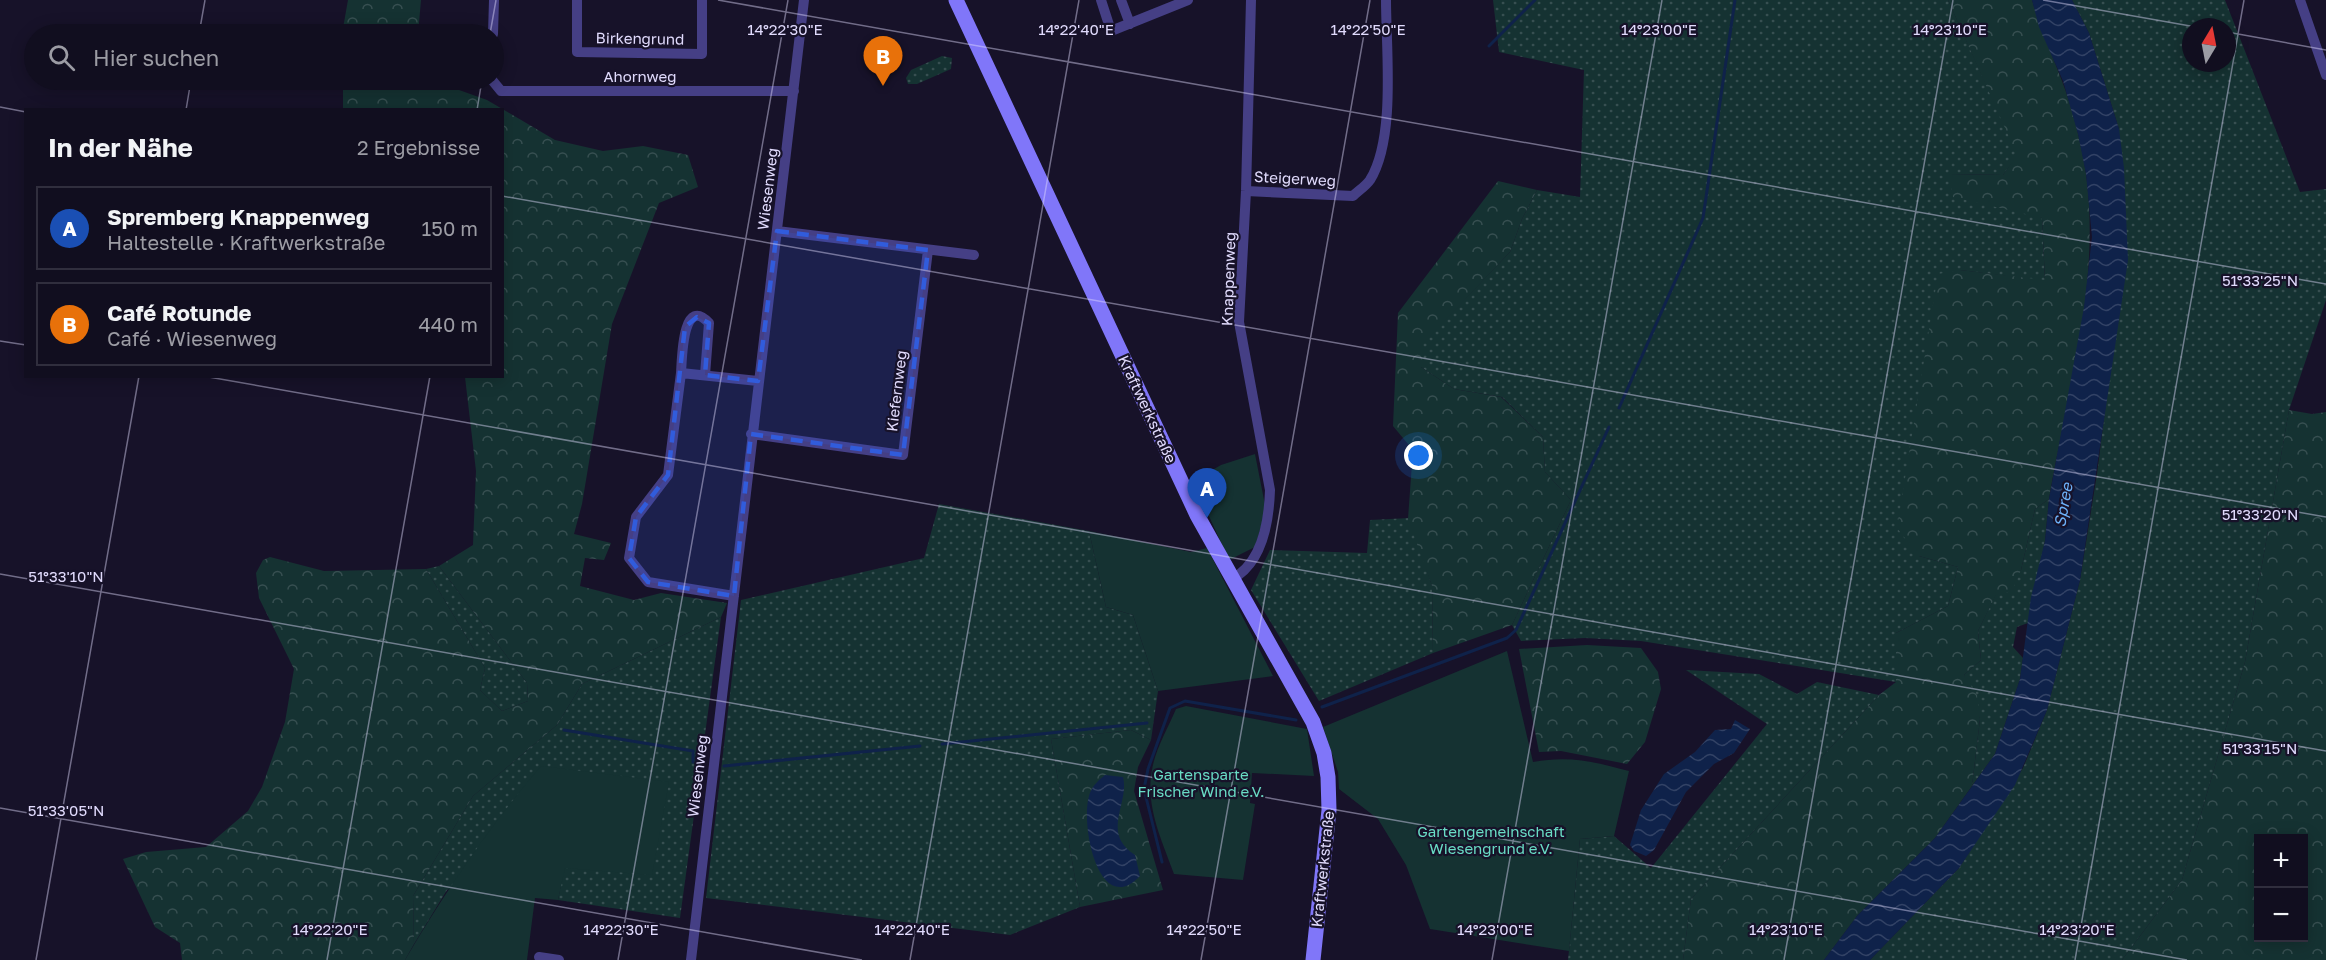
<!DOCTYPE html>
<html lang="de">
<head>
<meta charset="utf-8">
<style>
  body { margin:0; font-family:"Golos Text",sans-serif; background:#1e1c2c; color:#f1f3f6 }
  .controls { position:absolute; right:18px; bottom:18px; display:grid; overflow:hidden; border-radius:0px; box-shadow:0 3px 15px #0003 }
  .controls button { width:54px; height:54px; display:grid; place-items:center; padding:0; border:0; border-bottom:2px solid #302e3d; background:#110e1f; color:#f1f3f6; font:30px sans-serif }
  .compass { position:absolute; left:2182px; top:18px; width:54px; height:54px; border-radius:50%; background:#110e1f; box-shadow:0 3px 15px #0003; rotate:10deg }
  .you { position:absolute; left:1419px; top:456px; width:21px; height:21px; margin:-15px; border:4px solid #fff; border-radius:50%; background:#1a73e8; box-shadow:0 0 0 9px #1a73e833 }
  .badge { display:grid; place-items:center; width:39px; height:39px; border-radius:50%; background:#0b8043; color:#fff; font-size:20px; font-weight:700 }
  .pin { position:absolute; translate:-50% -50px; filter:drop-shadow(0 2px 3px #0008) }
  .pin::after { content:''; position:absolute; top:32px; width:21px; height:18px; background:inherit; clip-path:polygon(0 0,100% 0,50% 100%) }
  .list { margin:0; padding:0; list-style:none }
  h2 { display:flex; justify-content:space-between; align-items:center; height:78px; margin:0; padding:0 24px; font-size:26px }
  h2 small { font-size:20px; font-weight:400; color:#9c9ca4 }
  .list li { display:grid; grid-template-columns:39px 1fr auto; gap:18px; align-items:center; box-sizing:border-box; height:84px; margin:0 12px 12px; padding:0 12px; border:2px solid #302e3d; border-radius:0px }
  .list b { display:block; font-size:22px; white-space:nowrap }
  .list p { margin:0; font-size:20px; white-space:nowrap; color:#9c9ca4 }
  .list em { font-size:20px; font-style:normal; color:#9c9ca4 }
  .icon { flex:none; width:33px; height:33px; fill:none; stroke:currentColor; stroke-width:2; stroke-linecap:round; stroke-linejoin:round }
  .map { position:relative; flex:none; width:2326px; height:960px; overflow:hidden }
  .search { position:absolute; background:#110e1f; box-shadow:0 3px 15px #0003; left:24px; top:24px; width:480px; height:66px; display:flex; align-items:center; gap:15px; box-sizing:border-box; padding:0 21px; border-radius:33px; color:#9c9ca4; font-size:22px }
  .panel { position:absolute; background:#110e1f; box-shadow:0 3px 15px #0003; left:24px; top:108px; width:480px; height:270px; border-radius:0px }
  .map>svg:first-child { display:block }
  .grass { fill:url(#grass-dots); fill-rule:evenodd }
  .forest { fill:url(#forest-crowns); fill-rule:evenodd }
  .garden { fill:#153232 }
  .water { fill:url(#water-waves) }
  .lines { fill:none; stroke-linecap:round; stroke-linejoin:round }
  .stream { stroke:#0f224a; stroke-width:3 }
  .minor { stroke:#453f85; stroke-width:10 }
  .secondary { stroke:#8076f9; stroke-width:15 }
  .marked { fill:#315cdc; fill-opacity:0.2; stroke:#315cdc; stroke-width:4.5; stroke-dasharray:12 8; stroke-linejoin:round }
  .ticks { fill:none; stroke:#e1dbfd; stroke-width:1.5; stroke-opacity:0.45 }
  .labels { text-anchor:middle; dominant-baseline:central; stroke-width:4.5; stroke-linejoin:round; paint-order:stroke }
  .street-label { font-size:15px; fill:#e1dbfd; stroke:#171229 }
  .park-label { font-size:15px; fill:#69dcc5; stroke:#171229 }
  .water-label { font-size:16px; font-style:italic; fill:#6db1f9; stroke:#171229 }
  .ticks-label { font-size:15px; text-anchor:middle; fill:#e1dbfd; stroke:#171229; stroke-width:4.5; stroke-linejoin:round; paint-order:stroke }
</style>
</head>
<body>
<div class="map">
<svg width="2326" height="960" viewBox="0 0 2326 960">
  <defs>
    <pattern id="grass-dots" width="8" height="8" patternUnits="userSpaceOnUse" patternTransform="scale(1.5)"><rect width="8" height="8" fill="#153232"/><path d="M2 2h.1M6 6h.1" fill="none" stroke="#374f51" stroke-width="1.8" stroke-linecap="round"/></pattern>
    <pattern id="forest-crowns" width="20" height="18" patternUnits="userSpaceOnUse" patternTransform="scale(1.5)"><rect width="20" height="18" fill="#153232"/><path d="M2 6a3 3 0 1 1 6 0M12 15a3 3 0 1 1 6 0" fill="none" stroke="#374f51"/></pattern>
    <pattern id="water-waves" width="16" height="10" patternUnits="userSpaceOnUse" patternTransform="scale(1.5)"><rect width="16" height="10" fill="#0f224a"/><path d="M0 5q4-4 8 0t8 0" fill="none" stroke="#324265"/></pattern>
  </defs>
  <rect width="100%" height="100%" fill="#171229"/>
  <path class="grass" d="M 1493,0 L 1948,0 L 2018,155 L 2003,175 L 1949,174 L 2042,218 L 2045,281 L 1960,270 L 1919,556 L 1958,567 L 1948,606 L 1896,633 L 1896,682 L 1641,641 L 1585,638 L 1521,641 L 1512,625 L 1571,500 L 1545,472 L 1543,437 L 1502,397 L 1454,389 L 1421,367 L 1421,345 L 1510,252 L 1522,219 L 1537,190 L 1580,197 L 1584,70 L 1499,52 Z
    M 2072,0 L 2225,0 L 2300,192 L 2326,189 L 2326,300 L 2289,410 L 2245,662 L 2182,880 L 2122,960 L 1870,960 L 1959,868 L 2023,768 L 2047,710 L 2080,580 L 2097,474 L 2111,363 L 2119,129 L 2089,33 ZM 2191,27 L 2227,27 L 2227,63 L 2191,63 Z
    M 942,56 L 952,58 L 951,69 L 917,84 L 908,84 L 906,78 L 911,70 Z
    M 2049,499 L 2045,541 L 2028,623 L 2017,627 L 2013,647 L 2023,658 L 2020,679 L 1995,754 L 1972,786 L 1980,719 L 1964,675 L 1981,660 L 1978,631 L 1996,594 L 2021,570 L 2035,509 Z
    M 939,504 L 1089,531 L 1106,607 L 1133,615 L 1158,691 L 1151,740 L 1131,730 L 1051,739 L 1080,907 L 1010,935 L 706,898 L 741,600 L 924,558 Z
    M 1410,518 L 1432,586 L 1433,653 L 1319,701 L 1251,590 L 1270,550 L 1367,553 L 1370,520 Z
    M 439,566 L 527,683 L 528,701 L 502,711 L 480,690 L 485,668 L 426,569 Z
    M 721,617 L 680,918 L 558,900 L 564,868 L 669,782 L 447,890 L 414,944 L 413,896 L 473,796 L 557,725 L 582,684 Z
    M 1686,670 L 1759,674 L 1797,694 L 1817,682 L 1879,695 L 1691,899 L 1683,960 L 1568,960 L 1580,839 L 1614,836 L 1651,868 L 1767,724 Z"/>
  <path class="forest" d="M 348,0 L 421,0 L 418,34 L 342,34 Z
    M 1948,0 L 2032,0 C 2040,28 2052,54 2062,81 C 2073,110 2081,143 2086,174 C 2101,283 2067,393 2049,499 L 2035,509 L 2021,570 L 2012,591 L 1996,595 L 1978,631 L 1981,660 L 1964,675 L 1977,695 L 1980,719 L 1972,786 L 1935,838 L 1857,916 L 1824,960 L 1683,960 L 1691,899 L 1879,695 L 1896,682 L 1896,633 L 1948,606 L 1958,567 L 1919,556 L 1897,528 L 1938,274 L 1960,270 L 2045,280 L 2042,218 L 1953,197 L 1949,174 L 2003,175 L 2017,155 Z
    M 343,80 L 431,80 L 487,100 L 555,140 L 603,151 L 643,146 L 688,155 L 698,187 L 659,203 L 612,324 L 582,504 L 574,534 L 611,543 L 604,560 L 585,558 L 580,586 L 634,600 L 661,593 L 727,603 L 721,617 L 582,684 L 557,725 L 473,796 L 413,896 L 414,944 L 405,960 L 182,960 L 180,943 L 155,927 L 123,859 L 146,852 L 206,847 L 248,811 L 262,787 L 285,722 L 294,669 L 259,598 L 256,573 L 263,560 L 270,557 L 324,571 L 426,569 L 485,668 L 480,690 L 502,711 L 528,701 L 527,683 L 439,566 L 473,545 L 476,471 L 465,377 L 502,376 L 502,110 L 343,109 Z
    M 1498,181 L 1537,190 L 1522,219 L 1510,252 L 1422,345 L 1421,367 L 1454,389 L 1501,397 L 1543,437 L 1545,472 L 1571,500 L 1512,625 L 1433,653 L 1432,586 L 1408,519 L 1413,450 L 1393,426 L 1398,313 Z
    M 2289,410 L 2312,414 L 2326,412 L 2326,960 L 2122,960 L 2182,880 L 2245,662 ZM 2304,838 L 2304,938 L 2258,938 L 2258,838 Z
    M 1587,645 L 1641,648 L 1658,672 L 1661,689 L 1645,742 L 1627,764 L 1561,751 L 1539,752 L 1519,649 Z
    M 1131,730 L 1151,740 L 1138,767 L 1134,791 L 1163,890 L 1080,907 L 1051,739 Z"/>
  <path class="garden" d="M 1255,454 L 1266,510 L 1255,547 L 1229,560 L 1193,481 L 1221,465 Z
    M 1089,531 L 1191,552 L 1207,548 L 1273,676 L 1158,691 L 1133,615 L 1106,607 Z
    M 1507,651 L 1533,762 C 1570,755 1594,762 1629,771 L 1614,836 L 1580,839 L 1569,951 L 1430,929 L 1406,865 L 1378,819 L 1339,789 L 1338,772 L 1323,727 Z
    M 1186,706 L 1307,729 L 1314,776 L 1252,773 L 1250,803 L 1255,804 L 1243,880 L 1174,874 C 1162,841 1145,806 1152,770 C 1155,750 1168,728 1176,709 Z
    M 541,766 L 669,782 L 652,875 L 565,868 L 558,900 L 535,898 L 527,960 L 405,960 C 445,892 489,827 541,766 Z"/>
  <path class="water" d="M 2032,0 L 2072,0 L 2089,33 L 2119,129 L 2124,168 L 2128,260 L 2080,580 L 2047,710 L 2015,785 L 1959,868 L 1870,960 L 1824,960 L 1857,916 L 1935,838 L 1995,754 L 2020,679 L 2031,597 L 2045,541 L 2049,499 L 2084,307 L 2092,237 L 2086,174 L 2078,134 L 2063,81 L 2039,27 Z
    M 1735,720 L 1750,729 L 1734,753 L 1714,764 L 1686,792 L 1654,850 L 1646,856 L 1634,851 L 1630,845 L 1641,810 L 1664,774 L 1695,752 L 1715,730 L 1731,729 Z
    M 1105,775 L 1123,777 C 1130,803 1100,833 1135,855 L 1140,876 C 1098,920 1079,821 1090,793 C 1093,785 1099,780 1105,775 Z"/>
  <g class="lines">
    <path class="stream" d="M 1489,46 L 1535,0
      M 1619,408 L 1703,218 L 1735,0
      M 1322,707 L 1507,638 L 1516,630 L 1609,427
      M 564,730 L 693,751 L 693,762
      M 942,744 L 1147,723
      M 724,766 L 920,746
      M 1162,862 L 1144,789 L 1148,769 L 1170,708 L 1185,701 L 1296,720"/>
    <path class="minor" d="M 577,0 L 577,52 L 702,54 L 702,0
      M 1101,0 L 1111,31 L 1188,0
      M 1121,0 L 1130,24
      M 2300,0 L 2326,75
      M 493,34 L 494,0
      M 492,80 L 501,91 L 794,91
      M 1246,191 L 1353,196 C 1358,191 1366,186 1370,180 C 1396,138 1386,50 1386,0
      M 777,231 L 974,255
      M 681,373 C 682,361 682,294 709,323 L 705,375
      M 751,434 L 903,455 L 928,250
      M 1232,579 C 1262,563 1269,521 1270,490 L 1239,322 L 1246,191 L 1251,0
      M 734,596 L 648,582 L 629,558 L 636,517 L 668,475 L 681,373 L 758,381
      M 539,957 L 559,960
      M 691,960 L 804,0"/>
    <path class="secondary" d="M 956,0 L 1197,515 L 1313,722 L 1324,753 L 1328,777 L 1329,810 L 1313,960"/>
  </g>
  <path class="marked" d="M 777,231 L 928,250 L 903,455 L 751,434 L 734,596 L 648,582 L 629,558 L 636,517 L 668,475 L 685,327 L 697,317 L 709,323 L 705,375 L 758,381 Z"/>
  <path class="ticks" d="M 718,0 L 2326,284M 2043,0 L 2196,27M 2227,32 L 2326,50M 199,34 L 205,0M 490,34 L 496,0M 0,107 L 26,112M 186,110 L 191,80M 477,110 L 482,80M 502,196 L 2326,517M 0,341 L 26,345M 203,376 L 2326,751M 0,574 L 2187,960M 0,808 L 862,960M 36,960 L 139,376M 327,960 L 430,376M 618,960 L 788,0M 910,960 L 1079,0M 1201,960 L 1370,0M 1492,960 L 1662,0M 1784,960 L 1953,0M 2075,960 L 2244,0"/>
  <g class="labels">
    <g class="street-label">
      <text transform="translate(640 38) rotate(1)">Birkengrund</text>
      <text x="640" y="76">Ahornweg</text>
      <text transform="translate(1295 178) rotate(3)">Steigerweg</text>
      <text transform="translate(767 189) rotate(-83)">Wiesenweg</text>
      <text transform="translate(1228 279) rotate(-88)">Knappenweg</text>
      <text transform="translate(896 391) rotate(-83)">Kiefernweg</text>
      <text transform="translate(1148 409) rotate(65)">Kraftwerkstraße</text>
      <text transform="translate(697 776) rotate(-83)">Wiesenweg</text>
      <text transform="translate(1322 869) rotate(-84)">Kraftwerkstraße</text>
    </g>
    <g class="park-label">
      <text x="1201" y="774">Gartensparte<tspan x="1201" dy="17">Frischer Wind e.V.</tspan></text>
      <text x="1491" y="831">Gartengemeinschaft<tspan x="1491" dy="17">Wiesengrund e.V.</tspan></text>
    </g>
    <g class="water-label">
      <text transform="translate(2063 505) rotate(-80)">Spree</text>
    </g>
  </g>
  <g class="ticks-label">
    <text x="785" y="35">14°22'30"E</text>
    <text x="1076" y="35">14°22'40"E</text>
    <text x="1368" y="35">14°22'50"E</text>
    <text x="1659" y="35">14°23'00"E</text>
    <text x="1950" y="35">14°23'10"E</text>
    <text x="2260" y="286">51°33'25"N</text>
    <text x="2260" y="520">51°33'20"N</text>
    <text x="66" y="582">51°33'10"N</text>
    <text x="2260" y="754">51°33'15"N</text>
    <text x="66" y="816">51°33'05"N</text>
    <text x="330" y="935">14°22'20"E</text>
    <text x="621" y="935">14°22'30"E</text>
    <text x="912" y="935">14°22'40"E</text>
    <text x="1204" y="935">14°22'50"E</text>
    <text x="1495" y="935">14°23'00"E</text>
    <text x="1786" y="935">14°23'10"E</text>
    <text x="2077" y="935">14°23'20"E</text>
  </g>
</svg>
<div class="controls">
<button>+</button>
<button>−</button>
</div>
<svg class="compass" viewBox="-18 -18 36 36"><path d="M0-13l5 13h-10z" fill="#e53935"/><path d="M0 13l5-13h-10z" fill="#9c9ca4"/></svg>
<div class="you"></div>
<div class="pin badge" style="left:1207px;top:518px;background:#1a4fb4">A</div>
<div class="pin badge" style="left:883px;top:86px;background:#e8710a">B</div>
<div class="search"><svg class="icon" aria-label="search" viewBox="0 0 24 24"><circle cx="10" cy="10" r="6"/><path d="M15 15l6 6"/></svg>Hier suchen</div>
<section class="panel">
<h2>In der Nähe<small>2 Ergebnisse</small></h2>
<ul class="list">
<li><span class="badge" style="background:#1a4fb4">A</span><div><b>Spremberg Knappenweg</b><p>Haltestelle · Kraftwerkstraße</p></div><em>150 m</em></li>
<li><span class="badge" style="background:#e8710a">B</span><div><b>Café Rotunde</b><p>Café · Wiesenweg</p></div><em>440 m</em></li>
</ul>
</section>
</div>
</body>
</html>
